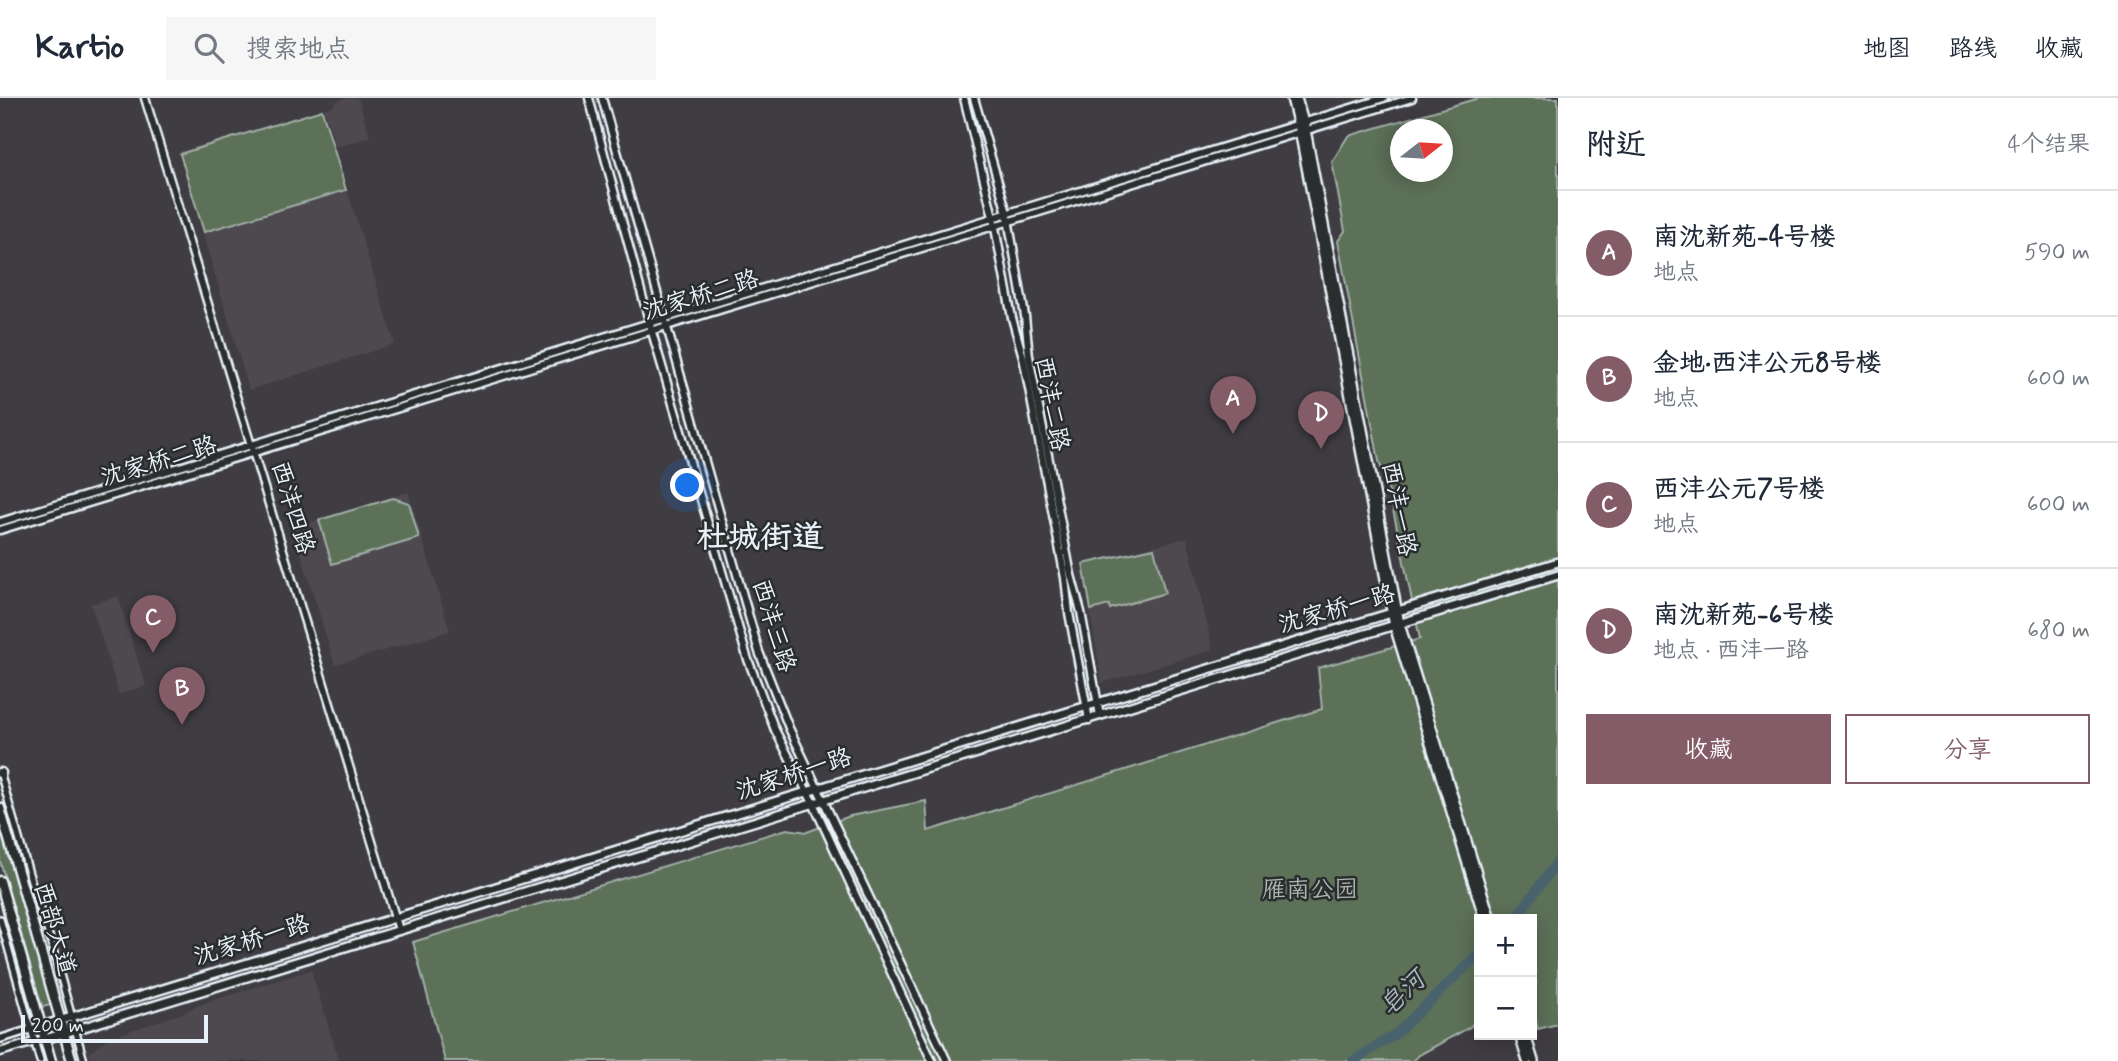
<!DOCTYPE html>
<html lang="zh">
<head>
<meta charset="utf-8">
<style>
  body { margin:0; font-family:Mynerve,"LXGW WenKai TC",sans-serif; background:#f6f6f7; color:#1f2937 }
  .controls { position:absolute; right:21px; bottom:21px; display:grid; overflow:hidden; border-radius:0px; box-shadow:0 4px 18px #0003 }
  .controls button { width:63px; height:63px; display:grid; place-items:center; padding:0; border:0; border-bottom:2px solid #e0e1e3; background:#fff; color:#1f2937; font:35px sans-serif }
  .compass { position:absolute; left:1390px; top:21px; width:63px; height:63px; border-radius:50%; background:#fff; box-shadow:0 4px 18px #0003; rotate:73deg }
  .scale { position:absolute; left:21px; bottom:18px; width:187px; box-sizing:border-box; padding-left:7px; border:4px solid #e8f1f8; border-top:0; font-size:19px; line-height:24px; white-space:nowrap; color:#e8f1f8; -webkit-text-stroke:5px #2a2d2e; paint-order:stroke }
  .you { position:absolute; left:688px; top:388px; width:24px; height:24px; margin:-18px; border:5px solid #fff; border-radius:50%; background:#1a73e8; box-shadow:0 0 0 10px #1a73e833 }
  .badge { display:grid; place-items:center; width:46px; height:46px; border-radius:50%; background:#845c67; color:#fff; font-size:23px; font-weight:700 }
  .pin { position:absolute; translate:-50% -58px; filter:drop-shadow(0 2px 4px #0008) }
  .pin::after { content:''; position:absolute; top:37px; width:24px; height:21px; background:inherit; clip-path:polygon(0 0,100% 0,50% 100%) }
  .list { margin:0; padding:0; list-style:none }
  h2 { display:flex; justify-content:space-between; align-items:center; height:91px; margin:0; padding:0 28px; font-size:30px }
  h2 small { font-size:23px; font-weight:400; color:#747a83 }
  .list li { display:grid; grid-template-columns:46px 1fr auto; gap:21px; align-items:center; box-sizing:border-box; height:126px; padding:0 28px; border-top:2px solid #e0e1e3 }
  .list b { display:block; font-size:26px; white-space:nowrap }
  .list p { margin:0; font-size:23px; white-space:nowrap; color:#747a83 }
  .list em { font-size:23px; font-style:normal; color:#747a83 }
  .actions { display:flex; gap:14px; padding:21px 28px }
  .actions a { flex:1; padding:16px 0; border:2px solid #845c67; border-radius:0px; text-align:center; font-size:24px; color:#845c67 }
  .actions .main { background:#845c67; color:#fff }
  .icon { flex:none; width:38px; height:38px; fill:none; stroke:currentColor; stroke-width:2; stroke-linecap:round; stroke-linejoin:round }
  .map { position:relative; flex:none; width:1558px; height:963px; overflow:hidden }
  header { display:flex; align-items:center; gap:42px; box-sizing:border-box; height:98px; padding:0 35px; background:#fff; border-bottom:2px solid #e0e1e3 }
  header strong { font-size:33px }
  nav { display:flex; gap:38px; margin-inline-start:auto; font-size:24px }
  .search { width:490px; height:63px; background:#f6f6f7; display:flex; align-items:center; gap:18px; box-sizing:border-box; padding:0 24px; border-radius:0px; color:#747a83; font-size:26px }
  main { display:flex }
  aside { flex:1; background:#fff }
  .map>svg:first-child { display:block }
  .built { fill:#4e4850 }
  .green { fill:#5d6f58; stroke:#a2b0a8; stroke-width:2; fill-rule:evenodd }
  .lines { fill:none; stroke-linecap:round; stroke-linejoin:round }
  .river { stroke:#49646d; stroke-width:10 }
  .minor-casing { stroke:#e8f1f8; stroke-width:10 }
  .tertiary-casing { stroke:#e8f1f8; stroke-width:11 }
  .secondary-casing { stroke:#e8f1f8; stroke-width:12 }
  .primary-casing { stroke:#e8f1f8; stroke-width:13 }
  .minor { stroke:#2a2d2e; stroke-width:5 }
  .tertiary { stroke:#2a2d2e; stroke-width:6 }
  .secondary { stroke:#2a2d2e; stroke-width:7 }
  .primary { stroke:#2a2d2e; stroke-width:8 }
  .labels { text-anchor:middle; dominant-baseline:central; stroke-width:5; stroke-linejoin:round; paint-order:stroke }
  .street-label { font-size:24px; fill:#e8f1f8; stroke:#2a2d2e }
  .park-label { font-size:24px; fill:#a9b6b0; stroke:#2a2d2e }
  .water-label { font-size:26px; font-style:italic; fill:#a8b9c0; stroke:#2a2d2e }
  .district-label { font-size:32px; font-weight:bold; fill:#e8f1f8; stroke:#2a2d2e }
</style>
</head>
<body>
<header>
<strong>Kartio</strong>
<div class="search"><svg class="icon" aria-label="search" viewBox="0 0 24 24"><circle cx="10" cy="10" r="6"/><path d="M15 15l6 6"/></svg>搜索地点</div>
<nav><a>地图</a><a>路线</a><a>收藏</a></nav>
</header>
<main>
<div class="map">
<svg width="1558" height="963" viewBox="0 0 1558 963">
  <rect width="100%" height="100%" fill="#3f3d42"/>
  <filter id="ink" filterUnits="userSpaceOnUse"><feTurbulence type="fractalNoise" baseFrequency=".0143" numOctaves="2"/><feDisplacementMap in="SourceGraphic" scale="14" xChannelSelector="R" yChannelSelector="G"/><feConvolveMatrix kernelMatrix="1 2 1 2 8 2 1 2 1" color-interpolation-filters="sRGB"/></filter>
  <g filter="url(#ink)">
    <path class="built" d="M 347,0 L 358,0 L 370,39 L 336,49 L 324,11 L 333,8 L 335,4 Z
      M 322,11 L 395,246 L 249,292 L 179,54 Z
      M 408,394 L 450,533 L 335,567 L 293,430 Z
      M 1187,440 L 1213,552 L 1102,585 L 1082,465 Z
      M 118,498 L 146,588 L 119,596 L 91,506 Z
      M 311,872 L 339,963 L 91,963 L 89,955 L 109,940 L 185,914 L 201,906 Z"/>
    <path class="green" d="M 1479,0 L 1558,0 L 1558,926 L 1538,931 L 1532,910 L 1532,821 L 1479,821 L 1479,919 L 1470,929 L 1419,957 L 1413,963 L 445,963 L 413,844 L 787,731 L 807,734 L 850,718 L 926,703 L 928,733 L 1322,611 L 1318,570 L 1420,541 L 1390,397 L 1379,363 L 1338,143 L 1345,133 L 1332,64 L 1348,38 ZM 1400,32 L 1442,32 L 1442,74 L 1400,74 Z
      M 322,12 L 346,92 L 204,134 L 180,56 Z
      M 393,400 L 409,405 L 419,440 L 332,466 L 319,422 Z
      M 1154,450 L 1165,495 L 1110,511 L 1109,507 L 1091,512 L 1083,466 Z
      M 0,730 L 51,907 L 42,909 L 0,763 Z"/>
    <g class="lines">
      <path class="river" d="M 1515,821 L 1558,763
        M 1353,963 L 1397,935 L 1479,856"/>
      <defs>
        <path id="minor" d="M 0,674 L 34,793 L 51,844 L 84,963
          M 0,821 L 40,963"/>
        <path id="tertiary" d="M 145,0 L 399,832
          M 589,0 L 652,234 L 747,559 L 775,632 L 813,705 L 932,963
          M 602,0 L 759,554 L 789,630 L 947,963
          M 964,0 L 993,119 L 1012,220 L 1023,259 L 1065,480 L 1069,515 L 1089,622
          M 974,0 L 1007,115 L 1025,218 L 1029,258 L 1071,477 L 1081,514 L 1100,618
          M 0,424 L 1384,0
          M 0,432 C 471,290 941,142 1412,0
          M 0,941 L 42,928
          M 0,954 L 45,941"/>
        <path id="secondary" d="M 1291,0 L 1299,32 L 1394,528 L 1484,821
          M 1297,0 L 1306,32 L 1400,526 L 1491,821
          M 42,928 L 1558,464
          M 1519,937 L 1527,963
          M 1526,937 L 1534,963
          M 45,941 L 1558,477"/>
        <path id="primary" d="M 0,675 L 1,675
          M 0,710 L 72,963
          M 0,783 L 51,963"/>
      </defs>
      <use href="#minor" class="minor-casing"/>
      <use href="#tertiary" class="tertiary-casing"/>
      <use href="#secondary" class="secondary-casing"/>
      <use href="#primary" class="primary-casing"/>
      <use href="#minor" class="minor"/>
      <use href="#tertiary" class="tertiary"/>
      <use href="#secondary" class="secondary"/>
      <use href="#primary" class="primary"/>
    </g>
  </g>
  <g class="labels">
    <g class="street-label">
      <text transform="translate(701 198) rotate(-17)">沈家桥二路</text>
      <text transform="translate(1051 306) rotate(79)">西沣二路</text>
      <text transform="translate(159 364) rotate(-17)">沈家桥二路</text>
      <text transform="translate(292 410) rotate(73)">西沣四路</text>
      <text transform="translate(1398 411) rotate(79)">西沣一路</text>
      <text transform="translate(1337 512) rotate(-16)">沈家桥一路</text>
      <text transform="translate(773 528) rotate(73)">西沣三路</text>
      <text transform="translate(794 677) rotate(-18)">沈家桥一路</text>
      <text transform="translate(54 831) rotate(74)">西部大道</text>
      <text transform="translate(252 843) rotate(-17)">沈家桥一路</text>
    </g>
    <g class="park-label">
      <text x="1310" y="792">雁南公园</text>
    </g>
    <g class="water-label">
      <text transform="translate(1403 896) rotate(-43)">皂河</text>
    </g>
    <g class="district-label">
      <text x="760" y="440">杜城街道</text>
    </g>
  </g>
</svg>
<div class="controls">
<button>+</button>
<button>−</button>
</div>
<svg class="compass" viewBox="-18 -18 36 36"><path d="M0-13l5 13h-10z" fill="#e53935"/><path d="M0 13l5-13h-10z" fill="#747a83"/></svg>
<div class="scale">200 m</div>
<div class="you"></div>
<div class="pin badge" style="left:1233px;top:336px">A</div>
<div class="pin badge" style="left:182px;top:627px">B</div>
<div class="pin badge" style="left:153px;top:555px">C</div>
<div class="pin badge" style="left:1321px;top:351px">D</div>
</div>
<aside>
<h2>附近<small>4个结果</small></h2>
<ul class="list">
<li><span class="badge">A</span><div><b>南沈新苑-4号楼</b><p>地点</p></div><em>590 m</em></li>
<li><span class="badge">B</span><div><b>金地·西沣公元8号楼</b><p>地点</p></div><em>600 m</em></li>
<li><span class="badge">C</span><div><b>西沣公元7号楼</b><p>地点</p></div><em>600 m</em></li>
<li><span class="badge">D</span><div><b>南沈新苑-6号楼</b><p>地点 · 西沣一路</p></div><em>680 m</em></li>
</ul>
<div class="actions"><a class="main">收藏</a><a>分享</a></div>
</aside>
</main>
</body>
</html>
